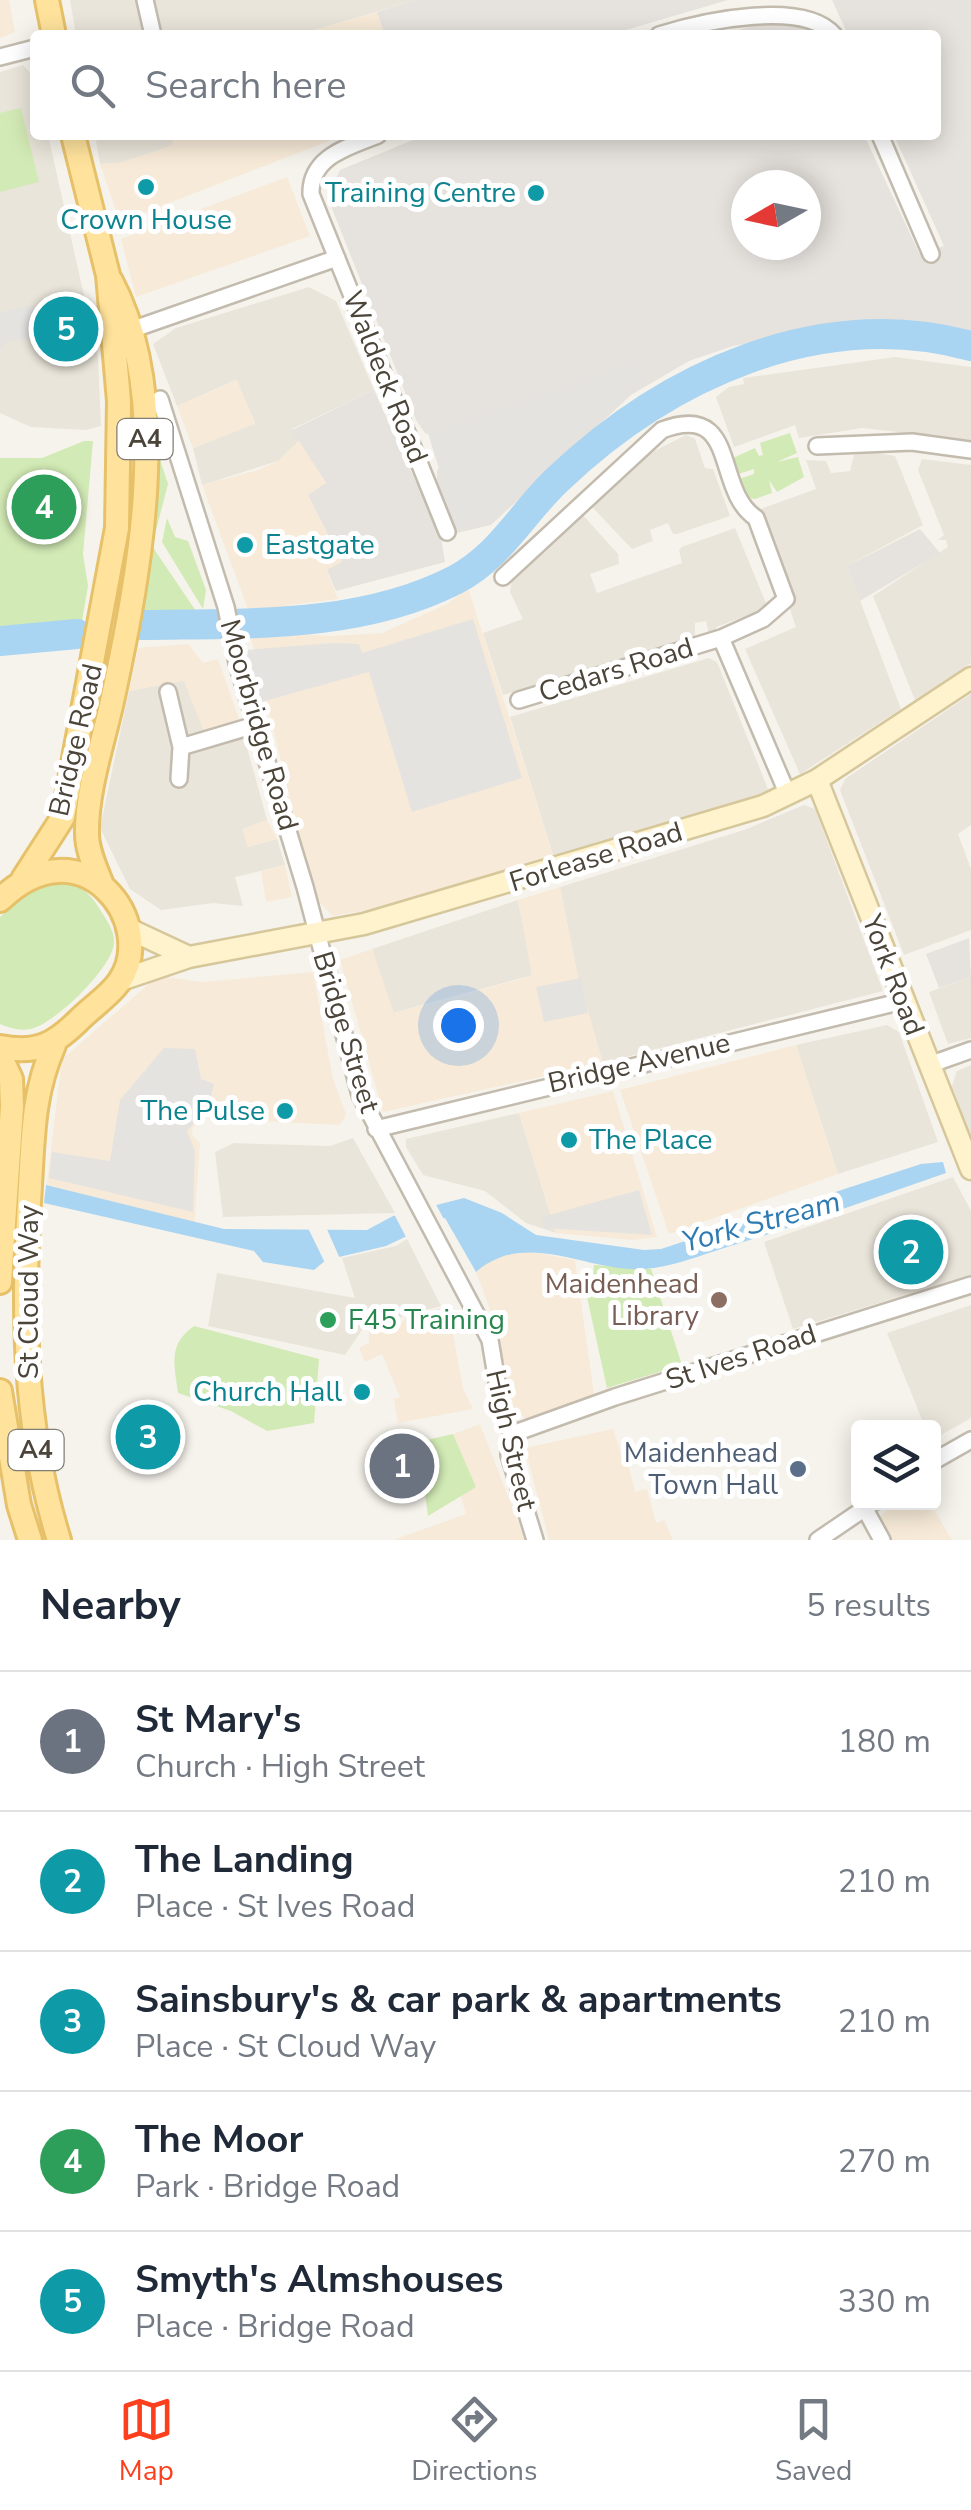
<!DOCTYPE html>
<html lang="en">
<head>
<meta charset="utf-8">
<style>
  body { margin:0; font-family:"Nunito Sans",sans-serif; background:#f6f6f7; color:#1f2937 }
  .controls { position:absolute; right:30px; bottom:30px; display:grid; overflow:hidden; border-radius:10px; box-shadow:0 5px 25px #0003 }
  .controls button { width:90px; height:90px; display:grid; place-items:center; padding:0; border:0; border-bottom:2px solid #e0e1e3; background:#fff; color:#1f2937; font:50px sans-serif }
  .compass { position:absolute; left:731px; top:170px; width:90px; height:90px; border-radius:50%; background:#fff; box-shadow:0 5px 25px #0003; rotate:261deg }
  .you { position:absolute; left:458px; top:1025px; width:35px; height:35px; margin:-25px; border:8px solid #fff; border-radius:50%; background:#1a73e8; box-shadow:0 0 0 15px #1a73e833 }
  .badge { display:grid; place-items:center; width:65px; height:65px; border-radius:50%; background:#fc3f1d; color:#fff; font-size:32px; font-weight:700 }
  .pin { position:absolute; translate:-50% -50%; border:5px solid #fff; box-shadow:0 2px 10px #0006 }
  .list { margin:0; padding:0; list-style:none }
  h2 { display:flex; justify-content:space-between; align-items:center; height:130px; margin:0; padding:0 40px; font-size:42px }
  h2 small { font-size:32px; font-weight:400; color:#747a83 }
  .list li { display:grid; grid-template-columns:65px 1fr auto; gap:30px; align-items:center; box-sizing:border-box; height:140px; padding:0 40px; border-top:2px solid #e0e1e3 }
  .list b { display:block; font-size:38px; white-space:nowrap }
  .list p { margin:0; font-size:32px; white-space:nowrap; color:#747a83 }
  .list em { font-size:32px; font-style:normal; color:#747a83 }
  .icon { flex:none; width:55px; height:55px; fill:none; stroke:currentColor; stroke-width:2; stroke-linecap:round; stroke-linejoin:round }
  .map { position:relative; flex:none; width:971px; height:1540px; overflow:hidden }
  .search { position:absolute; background:#fff; box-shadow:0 5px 25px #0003; left:30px; right:30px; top:30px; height:110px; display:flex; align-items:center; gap:25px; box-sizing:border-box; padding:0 35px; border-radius:10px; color:#747a83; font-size:38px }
  .sheet { height:830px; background:#fff }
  nav { display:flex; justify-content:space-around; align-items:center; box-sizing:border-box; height:140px; border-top:2px solid #e0e1e3; background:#fff; font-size:28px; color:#747a83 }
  nav a { display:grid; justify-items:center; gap:5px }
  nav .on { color:#fc3f1d }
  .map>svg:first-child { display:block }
  .residential { fill:#eae5da }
  .commercial { fill:#f7ead8 }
  .industrial { fill:#e6e2dd; fill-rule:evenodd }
  .green { fill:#d2eab5 }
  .parking { fill:#e5e3e0 }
  .water { fill:#a9d4f2 }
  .pier { fill:#f6f3ec }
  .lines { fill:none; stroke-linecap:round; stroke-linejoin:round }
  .river { stroke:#a9d4f2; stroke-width:30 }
  .street-casing { stroke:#c2bbae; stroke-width:20 }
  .secondary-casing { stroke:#d6c79b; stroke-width:25 }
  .primary-casing { stroke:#e6c16a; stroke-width:28 }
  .street { stroke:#fff; stroke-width:15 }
  .secondary { stroke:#fff3cd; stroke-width:20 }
  .primary { stroke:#ffe39c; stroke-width:22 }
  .culture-dot { fill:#0f9aa8; stroke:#fff; stroke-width:4 }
  .education-dot { fill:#8d6e63; stroke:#fff; stroke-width:4 }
  .leisure-dot { fill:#2e9e5b; stroke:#fff; stroke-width:4 }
  .service-dot { fill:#5c6f8a; stroke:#fff; stroke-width:4 }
  .labels { text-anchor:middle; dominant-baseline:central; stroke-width:10; stroke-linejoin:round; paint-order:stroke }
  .shield { fill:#fff; stroke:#817c74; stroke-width:2.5 }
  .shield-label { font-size:25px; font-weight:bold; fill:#4b4439 }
  .culture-label { font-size:28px; fill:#0d838f; stroke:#fff; text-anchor:end }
  .street-label { font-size:28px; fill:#4b4439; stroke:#fff }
  .education-label { font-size:28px; fill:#785e54; stroke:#fff; text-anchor:end }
  .leisure-label { font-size:28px; fill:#27864d; stroke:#fff; text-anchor:start }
  .service-label { font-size:28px; fill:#4e5e75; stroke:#fff; text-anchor:end }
  .water-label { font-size:30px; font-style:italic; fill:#2e7ab2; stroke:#fff }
</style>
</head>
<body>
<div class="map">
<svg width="971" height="1540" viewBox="0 0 971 1540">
  <rect width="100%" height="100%" fill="#f6f3ec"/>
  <path class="residential" d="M 70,0 L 416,0 L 298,35 L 76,35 Z
    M 23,65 L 35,78 L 35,135 L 48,135 L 98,358 L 101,426 L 86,430 L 31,427 L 0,413 L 0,72 Z
    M 95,135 L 186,135 L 173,140 L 174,145 L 120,163 L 100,164 Z
    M 309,287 L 336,301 L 374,390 L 292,429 L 300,440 L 278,461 L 202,485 L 193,448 L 255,423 L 236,380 L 177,406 L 153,344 L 176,328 Z
    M 895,357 L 971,367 L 971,440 L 862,428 L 799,438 L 795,425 L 734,447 L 716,397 L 729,387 L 744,384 L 743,378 Z
    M 686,435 L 695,439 L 705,468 L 713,469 L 730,516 L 677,534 L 673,534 L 668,523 L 650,530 L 653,541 L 632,549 L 591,506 L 642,457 Z
    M 870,452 L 895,456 L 923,525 L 847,566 L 901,709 L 800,774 L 745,649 L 796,627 L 757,515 L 763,508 L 816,489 L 806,460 L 826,461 L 831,473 L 850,471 L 854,455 Z
    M 922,459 L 971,465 L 971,663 L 915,700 L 873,596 L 948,547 L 946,540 L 938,540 L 944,535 L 918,470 Z
    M 581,513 L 618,554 L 619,564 L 590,574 L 597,593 L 682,563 L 679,550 L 682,547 L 735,528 L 768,608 L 716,627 L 716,632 L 709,634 L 706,621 L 695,623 L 695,638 L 503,695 L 483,633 L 523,619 L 510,592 L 513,575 Z
    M 709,658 L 717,662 L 768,789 L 754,798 L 555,861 L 510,717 Z
    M 185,680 L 240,722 L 267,820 L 243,829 L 248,847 L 277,839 L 285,865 L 235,877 L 243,906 L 213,903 L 161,910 L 130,889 L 100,828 L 129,691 Z
    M 971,694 L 971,825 L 958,834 L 971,869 L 971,930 L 904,955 L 840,790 L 845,779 Z
    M 804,805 L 815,809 L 883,991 L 603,1063 L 578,978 L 560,887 L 744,830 Z
    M 518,900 L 533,975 L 393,1013 L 372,949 Z
    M 971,977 L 971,1038 L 948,1044 L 929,992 Z
    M 887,1025 L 899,1032 L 938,1142 L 838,1174 L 796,1045 Z
    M 971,1065 L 971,1138 L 952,1086 L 957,1071 Z
    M 519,1113 L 556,1233 L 526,1223 L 485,1191 L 423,1175 L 406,1147 L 406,1139 Z
    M 353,1138 L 395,1213 L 223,1217 L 215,1152 L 234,1143 L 330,1146 Z
    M 953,1177 L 971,1211 L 971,1275 L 793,1329 L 764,1242 Z
    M 407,1239 L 441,1306 L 364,1327 L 345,1355 L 208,1326 L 217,1273 L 355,1298 L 342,1258 L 396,1246 Z
    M 971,1305 L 971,1418 L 934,1439 L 934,1428 L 925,1427 L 887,1333 Z"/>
  <path class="commercial" d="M 0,0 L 9,0 L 15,32 L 0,38 Z
    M 377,12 L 385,35 L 298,35 Z
    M 186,135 L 344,135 L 120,222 L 100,164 L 120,163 L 173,145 L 172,140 Z
    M 287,177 L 310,236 L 136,297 L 121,239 Z
    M 237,380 L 255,424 L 193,448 L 177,406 Z
    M 300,440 L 326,484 L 308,495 L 342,563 L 327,571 L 338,599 L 289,605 L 278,613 L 251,617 L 202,485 L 258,470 L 278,461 Z
    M 468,588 L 555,861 L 422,900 L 333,916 L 314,897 L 251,638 L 279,633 L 330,636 L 382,633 L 447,604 Z
    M 188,644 L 203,663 L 218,659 L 240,722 L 205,734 L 184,681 L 129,691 L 138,648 Z
    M 267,820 L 277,839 L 247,847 L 243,829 Z
    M 285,865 L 292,897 L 266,902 L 261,871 Z
    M 560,887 L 578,977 L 603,1063 L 383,1112 L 340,960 L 372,949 L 394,1013 L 532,976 L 518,900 Z
    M 313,972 L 333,1079 L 346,1114 L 340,1125 L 239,1120 L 214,1113 L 204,1116 L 193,1127 L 192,1135 L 200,1143 L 194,1228 L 46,1191 L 62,1059 L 158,976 L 203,982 Z
    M 796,1045 L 838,1174 L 669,1234 L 620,1090 Z
    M 613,1091 L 657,1237 L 632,1240 L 556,1233 L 519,1113 Z
    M 526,1251 L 575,1260 L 594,1394 L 527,1419 L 511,1408 L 498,1331 L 476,1272 L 491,1259 Z
    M 448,1306 L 463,1389 L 473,1409 L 398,1423 L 394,1399 L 400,1397 L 382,1354 L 365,1362 L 359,1348 L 369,1343 L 369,1319 L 378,1329 L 392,1329 L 408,1317 Z
    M 480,1424 L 525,1540 L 393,1540 L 466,1514 L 460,1494 L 476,1487 L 453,1434 Z
    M 613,1429 L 622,1456 L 626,1455 L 635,1492 L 647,1489 L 656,1523 L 664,1520 L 673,1540 L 549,1540 L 525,1448 Z
    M 892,1503 L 930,1503 L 952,1540 L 889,1540 L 878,1520 Z"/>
  <path class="industrial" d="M 416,0 L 728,0 L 609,35 L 385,35 L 377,12 Z
    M 832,0 L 971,0 L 971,334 L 885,323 L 846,325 L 733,346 L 689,361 L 631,395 L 491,525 L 457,533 L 437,485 L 437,471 L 451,442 L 425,433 L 416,420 L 327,196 L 340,170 L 425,135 L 864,135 L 919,253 L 944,246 L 894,135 L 936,135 L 936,35 L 848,35 ZM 746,185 L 806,185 L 806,245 L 746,245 Z
    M 782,18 L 806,25 L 816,35 L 720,35 Z
    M 374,390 L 441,537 L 445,562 L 336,591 L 327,570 L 342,562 L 308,495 L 326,483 L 292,430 Z
    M 920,529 L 940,553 L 860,601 L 847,566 Z
    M 969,938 L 971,977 L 939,988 L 926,954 Z"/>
  <path class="green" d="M 21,108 L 39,182 L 0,192 L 0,113 Z
    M 790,433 L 797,453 L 777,462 L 798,457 L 804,477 L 777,492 L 769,480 L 772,493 L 755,499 L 744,497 L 733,481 L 754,474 L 754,469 L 732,476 L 726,461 L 755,448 L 759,456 L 763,455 L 760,443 Z
    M 84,441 L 93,441 L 83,554 L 88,586 L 82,621 L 0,626 L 0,458 L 42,458 Z
    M 156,447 L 168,484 L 152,546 L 204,623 L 142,627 Z
    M 167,518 L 175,537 L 188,541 L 206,590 L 203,609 L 162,542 Z
    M 48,881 C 72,882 86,886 99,908 C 105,918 115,930 114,943 C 113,967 54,1025 30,1029 C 19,1031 10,1028 0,1024 L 0,917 L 33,885 Z
    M 594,1265 L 651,1269 L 682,1365 L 607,1388 L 583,1279 L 593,1276 Z
    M 194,1326 L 319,1359 L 314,1423 L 267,1431 L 231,1411 L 178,1393 C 174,1364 168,1344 194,1326 Z
    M 453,1434 L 476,1487 L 428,1516 L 418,1442 Z"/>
  <path class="parking" d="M 34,305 L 40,337 L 5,343 L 0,351 L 0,312 Z
    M 639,360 L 646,380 L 569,443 L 493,521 L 458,531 L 428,433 Z
    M 473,619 L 522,778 L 412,812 L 369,672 L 261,702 L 245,650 L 333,643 L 359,644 L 362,653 Z
    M 581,978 L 588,1013 L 544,1022 L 536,987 Z
    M 164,1048 L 195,1049 L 201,1079 L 214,1084 L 209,1105 L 187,1131 L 195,1151 L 193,1212 L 49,1178 L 52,1152 L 110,1161 L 120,1100 Z
    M 639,1190 L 652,1235 L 544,1228 L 542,1217 Z"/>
  <path class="water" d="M 943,1162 L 946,1173 C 873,1198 801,1225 727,1247 C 701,1255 673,1267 645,1269 C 587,1273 527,1228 476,1272 L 445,1218 L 386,1246 L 326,1260 L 314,1270 L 263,1262 L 254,1251 L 44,1203 L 46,1185 L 224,1229 L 367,1230 L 393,1216 L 464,1198 L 502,1213 L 536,1235 L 644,1250 L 661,1249 L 921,1164 Z"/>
  <path class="pier" d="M 434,1201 L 445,1221 L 407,1239 L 394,1214 Z
    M 326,1227 L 341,1261 L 326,1265 L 308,1228 Z"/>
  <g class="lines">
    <path class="river" d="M 142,625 C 246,623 359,629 455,580 C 500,557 521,514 557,480 C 666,376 819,305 971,346
      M 0,641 L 77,634"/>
    <defs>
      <path id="street" d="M 145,0 L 153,35
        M 659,35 C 707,20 804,0 834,35
        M 0,57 L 35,48
        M 378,135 C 349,147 310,156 311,194 L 447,532
        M 880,135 L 931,254
        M 131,330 L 337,258
        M 160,399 L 226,607 L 237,663 L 305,887 L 360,1095 L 490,1340 L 502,1412 L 512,1434 L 509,1455 L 535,1540
        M 817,446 L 912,442 L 971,450
        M 503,577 L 662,430 C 740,401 713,490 756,518 L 786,599 L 763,619 L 721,638
        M 168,692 L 181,747 L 179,779
        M 519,700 L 721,638 L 788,795
        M 181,747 L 255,725
        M 929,1065 L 971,1050
        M 376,1129 L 903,1001
        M 512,1434 L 615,1397 L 971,1285
        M 934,1461 L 971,1440
        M 865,1509 L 882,1540
        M 818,1540 L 874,1502"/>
      <path id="secondary" d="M 817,780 L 971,1169
        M 129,929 L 189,957
        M 121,980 L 189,957 L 364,924 L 763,806 L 817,780 L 971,678"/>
      <path id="primary" d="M 47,0 L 54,35
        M 23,879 L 63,817 L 117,528 L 119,401 L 108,275 L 73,135
        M 102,885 C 96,869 87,851 87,834 C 86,789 105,737 114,692 C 140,570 173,397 111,281
        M 0,900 C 82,820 160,924 119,982 C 109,996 92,1007 80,1019 C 54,1045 37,1054 0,1047
        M 54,1045 C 33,1093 33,1134 30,1186 C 22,1306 23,1425 59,1540
        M 0,1055 L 11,1079 L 12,1107 L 0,1282
        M 0,1391 L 19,1505 L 30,1540"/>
    </defs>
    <use href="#street" class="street-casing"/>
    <use href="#secondary" class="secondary-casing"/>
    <use href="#primary" class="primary-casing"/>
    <use href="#street" class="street"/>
    <use href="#secondary" class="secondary"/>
    <use href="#primary" class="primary"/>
  </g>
  <g class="culture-dot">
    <circle cx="146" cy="187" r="10"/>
    <circle cx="536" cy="193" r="10"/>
    <circle cx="245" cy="545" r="10"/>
    <circle cx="285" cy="1111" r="10"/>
    <circle cx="569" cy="1140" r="10"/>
    <circle cx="362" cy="1392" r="10"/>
  </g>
  <circle class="education-dot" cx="719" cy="1300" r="10"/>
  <circle class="leisure-dot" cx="328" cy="1320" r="10"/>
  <circle class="service-dot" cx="798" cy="1469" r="10"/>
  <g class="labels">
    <g class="shield">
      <rect x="117.5" y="419" width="55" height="40" rx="8"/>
      <rect x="8.5" y="1430" width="55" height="40" rx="8"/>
    </g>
    <g class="shield-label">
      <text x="145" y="439">A4</text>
      <text x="36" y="1450">A4</text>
    </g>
    <g class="culture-label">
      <text x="516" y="193">Training Centre</text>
      <text x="146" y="220" text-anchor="middle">Crown House</text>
      <text x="265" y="545" text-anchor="start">Eastgate</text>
      <text x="265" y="1111">The Pulse</text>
      <text x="589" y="1140" text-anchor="start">The Place</text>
      <text x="342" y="1392">Church Hall</text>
    </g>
    <g class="street-label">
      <text transform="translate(385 377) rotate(68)">Waldeck Road</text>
      <text transform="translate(616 670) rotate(-17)">Cedars Road</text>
      <text transform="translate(259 725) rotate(74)">Moorbridge Road</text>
      <text transform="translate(76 740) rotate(-77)">Bridge Road</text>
      <text transform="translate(596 857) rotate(-17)">Forlease Road</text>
      <text transform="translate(893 975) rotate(69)">York Road</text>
      <text transform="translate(346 1032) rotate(73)">Bridge Street</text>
      <text transform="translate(639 1063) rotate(-13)">Bridge Avenue</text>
      <text transform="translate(29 1292) rotate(-90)">St Cloud Way</text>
      <text transform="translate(741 1357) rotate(-18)">St Ives Road</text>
      <text transform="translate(511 1440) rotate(77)">High Street</text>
    </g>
    <g class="education-label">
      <text x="699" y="1284">Maidenhead<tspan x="699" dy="32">Library</tspan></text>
    </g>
    <g class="leisure-label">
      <text x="348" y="1320">F45 Training</text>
    </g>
    <g class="service-label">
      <text x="778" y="1453">Maidenhead<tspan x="778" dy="32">Town Hall</tspan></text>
    </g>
    <g class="water-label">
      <text transform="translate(761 1222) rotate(-15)">York Stream</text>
    </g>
  </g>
</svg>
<div class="controls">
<button><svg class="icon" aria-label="layers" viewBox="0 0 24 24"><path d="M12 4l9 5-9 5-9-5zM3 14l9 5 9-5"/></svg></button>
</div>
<svg class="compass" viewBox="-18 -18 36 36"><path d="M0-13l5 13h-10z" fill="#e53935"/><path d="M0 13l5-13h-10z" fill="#747a83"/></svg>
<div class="you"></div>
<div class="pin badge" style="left:402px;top:1466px;background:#6b7280">1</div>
<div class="pin badge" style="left:911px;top:1252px;background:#0f9aa8">2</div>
<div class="pin badge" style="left:148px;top:1437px;background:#0f9aa8">3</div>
<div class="pin badge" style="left:44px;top:507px;background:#2e9e5b">4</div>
<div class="pin badge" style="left:66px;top:329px;background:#0f9aa8">5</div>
<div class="search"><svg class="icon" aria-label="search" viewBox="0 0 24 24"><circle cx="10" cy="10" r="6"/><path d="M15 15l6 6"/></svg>Search here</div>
</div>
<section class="sheet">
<h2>Nearby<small>5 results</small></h2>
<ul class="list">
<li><span class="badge" style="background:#6b7280">1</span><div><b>St Mary's</b><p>Church · High Street</p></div><em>180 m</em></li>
<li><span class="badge" style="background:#0f9aa8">2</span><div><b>The Landing</b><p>Place · St Ives Road</p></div><em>210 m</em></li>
<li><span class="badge" style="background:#0f9aa8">3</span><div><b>Sainsbury's &amp; car park &amp; apartments</b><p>Place · St Cloud Way</p></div><em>210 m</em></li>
<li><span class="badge" style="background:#2e9e5b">4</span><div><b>The Moor</b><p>Park · Bridge Road</p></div><em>270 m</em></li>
<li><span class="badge" style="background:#0f9aa8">5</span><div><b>Smyth's Almshouses</b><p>Place · Bridge Road</p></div><em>330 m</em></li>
</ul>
</section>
<nav>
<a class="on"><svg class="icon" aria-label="map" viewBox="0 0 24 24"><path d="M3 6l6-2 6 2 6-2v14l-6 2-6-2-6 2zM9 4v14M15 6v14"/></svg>Map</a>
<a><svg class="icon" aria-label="directions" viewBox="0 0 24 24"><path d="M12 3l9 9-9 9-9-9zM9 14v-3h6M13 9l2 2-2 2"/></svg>Directions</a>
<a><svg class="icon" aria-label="saved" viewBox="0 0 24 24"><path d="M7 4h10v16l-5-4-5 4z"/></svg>Saved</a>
</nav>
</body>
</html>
